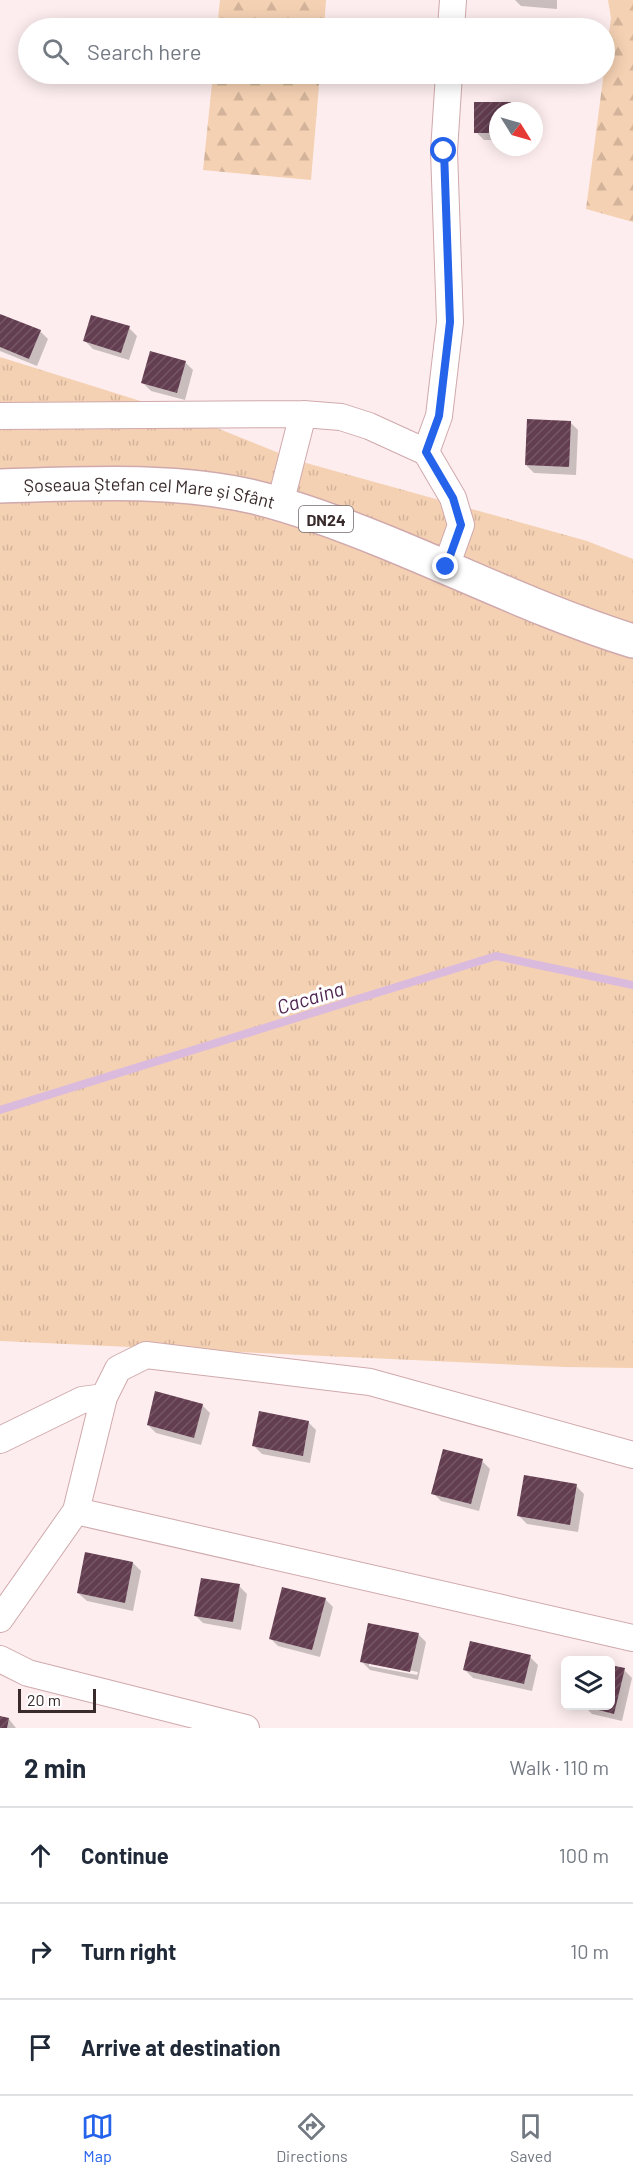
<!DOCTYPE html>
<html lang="en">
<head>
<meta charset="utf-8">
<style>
  body { margin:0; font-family:Barlow,sans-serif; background:#f2f2f3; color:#1f2937 }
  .controls { position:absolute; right:18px; bottom:18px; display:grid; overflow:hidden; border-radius:9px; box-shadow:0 3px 15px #0003 }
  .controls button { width:54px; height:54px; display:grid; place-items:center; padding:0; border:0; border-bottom:2px solid #e0e1e3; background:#fff; color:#1f2937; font:30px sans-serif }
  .compass { position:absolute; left:489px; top:102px; width:54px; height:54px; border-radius:50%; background:#fff; box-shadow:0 3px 15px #0003; rotate:127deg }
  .scale { position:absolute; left:18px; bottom:15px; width:78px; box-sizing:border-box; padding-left:6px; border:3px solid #392a2b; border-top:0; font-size:16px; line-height:21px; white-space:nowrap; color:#392a2b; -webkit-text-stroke:4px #fff; paint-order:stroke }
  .stop { position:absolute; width:18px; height:18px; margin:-14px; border:4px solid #2563eb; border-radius:50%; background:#fff }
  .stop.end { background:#2563eb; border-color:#fff; box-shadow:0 2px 6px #0008 }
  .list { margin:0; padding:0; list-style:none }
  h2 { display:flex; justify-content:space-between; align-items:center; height:78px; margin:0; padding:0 24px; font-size:26px }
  h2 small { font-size:20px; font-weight:400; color:#747a83 }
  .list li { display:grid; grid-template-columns:39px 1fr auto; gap:18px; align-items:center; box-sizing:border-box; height:96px; padding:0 24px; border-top:2px solid #e0e1e3 }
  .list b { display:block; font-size:22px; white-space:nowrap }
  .list em { font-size:20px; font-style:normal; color:#747a83 }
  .icon { flex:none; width:33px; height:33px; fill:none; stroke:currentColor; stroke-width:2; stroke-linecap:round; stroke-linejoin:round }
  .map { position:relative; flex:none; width:633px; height:1728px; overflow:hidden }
  .search { position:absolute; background:#fff; box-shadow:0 3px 15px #0003; left:18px; right:18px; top:18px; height:66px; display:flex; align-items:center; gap:15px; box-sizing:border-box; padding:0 21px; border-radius:33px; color:#747a83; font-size:22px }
  .sheet { height:366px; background:#fff }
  nav { display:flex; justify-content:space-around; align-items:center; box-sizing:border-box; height:84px; border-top:2px solid #e0e1e3; background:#fff; font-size:16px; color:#747a83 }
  nav a { display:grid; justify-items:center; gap:3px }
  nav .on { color:#2563eb }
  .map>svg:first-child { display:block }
  .grass { fill:url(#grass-tufts) }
  .forest { fill:url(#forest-firs) }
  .shadow { fill:#0003; fill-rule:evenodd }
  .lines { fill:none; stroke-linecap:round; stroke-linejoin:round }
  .stream { stroke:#dbbbdd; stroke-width:8 }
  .building { fill:url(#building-hatch) }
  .minor-casing { stroke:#d0a9ac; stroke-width:28 }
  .trunk-casing { stroke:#d0a9ac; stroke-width:36 }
  .minor { stroke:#fff; stroke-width:26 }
  .trunk { stroke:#fff; stroke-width:33 }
  .route { stroke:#2563eb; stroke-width:8 }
  .labels { text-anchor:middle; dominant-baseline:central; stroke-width:6; stroke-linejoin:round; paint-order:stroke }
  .shield { fill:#fff; stroke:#746a6b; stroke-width:1.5 }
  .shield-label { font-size:16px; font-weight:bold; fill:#392a2b }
  .street-label { font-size:18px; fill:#392a2b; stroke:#fff }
  .water-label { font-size:20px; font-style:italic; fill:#4e2551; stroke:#fff }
</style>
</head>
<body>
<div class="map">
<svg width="633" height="1728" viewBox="0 0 633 1728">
  <defs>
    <pattern id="grass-tufts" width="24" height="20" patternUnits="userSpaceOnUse" patternTransform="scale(1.5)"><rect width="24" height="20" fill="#f5d1b3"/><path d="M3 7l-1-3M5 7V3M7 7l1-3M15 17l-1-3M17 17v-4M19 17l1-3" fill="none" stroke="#d3b49a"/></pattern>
    <pattern id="forest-firs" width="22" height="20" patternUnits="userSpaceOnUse" patternTransform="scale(1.5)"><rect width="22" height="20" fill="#f5d1b3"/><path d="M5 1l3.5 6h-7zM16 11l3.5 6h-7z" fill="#d3b49a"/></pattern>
    <pattern id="building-hatch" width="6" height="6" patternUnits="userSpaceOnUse" patternTransform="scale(1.5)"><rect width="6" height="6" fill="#633d50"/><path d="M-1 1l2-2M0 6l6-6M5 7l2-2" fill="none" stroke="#765766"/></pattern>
  </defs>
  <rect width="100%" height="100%" fill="#fdedee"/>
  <path class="grass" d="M 0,357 L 182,414 L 299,461 L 587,541 L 633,559 L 633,1368 L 564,1367 L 0,1341 Z"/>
  <path class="forest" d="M 220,0 L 326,0 L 324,28 L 217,28 Z
    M 608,0 L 633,0 L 633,222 L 586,209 L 611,18 Z
    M 213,74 L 320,74 L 311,180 L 203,170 Z"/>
  <path class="shadow" d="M 515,0 L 557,0 L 557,9 L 521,6 Z
    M 501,19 L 520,20 L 528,28 L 501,28 Z
    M 476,103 L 510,103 L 518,111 L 498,111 L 498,140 L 484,140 L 476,132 Z
    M 0,315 L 40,331 L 48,339 L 37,366 L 0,351 Z
    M 129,328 L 137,336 L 129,360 L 93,349 L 85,341 Z
    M 185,362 L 193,370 L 185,400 L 151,391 L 143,383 Z
    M 570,422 L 578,430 L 576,475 L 534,473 L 526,465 Z
    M 202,1405 L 210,1413 L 201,1445 L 156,1433 L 148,1425 Z
    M 308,1422 L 316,1430 L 310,1463 L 262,1454 L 254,1446 Z
    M 482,1461 L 490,1469 L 479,1511 L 441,1501 L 433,1493 Z
    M 576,1486 L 584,1494 L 578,1532 L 527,1524 L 519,1516 Z
    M 133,1563 L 141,1571 L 133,1611 L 87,1601 L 78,1593 Z
    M 239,1586 L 247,1594 L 241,1630 L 203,1623 L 195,1615 Z
    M 325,1599 L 333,1607 L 320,1657 L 278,1646 L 270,1638 Z
    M 418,1634 L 426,1642 L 418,1680 L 370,1670 L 362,1662 ZM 369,1662 L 418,1672 L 417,1675 L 369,1666 Z
    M 530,1657 L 538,1665 L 532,1691 L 473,1678 L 465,1670 Z
    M 624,1670 L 632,1678 L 622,1721 L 592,1714 L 584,1706 L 610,1706 Z
    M 0,1717 L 9,1719 L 16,1728 L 0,1728 Z"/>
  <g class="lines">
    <path class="stream" d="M 0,1110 L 496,956 L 633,985"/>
  </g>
  <path class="building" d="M 499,18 L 521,19 L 520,28 L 499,28 Z
    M 474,102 L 511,102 L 511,111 L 498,111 L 498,133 L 474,133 Z
    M 0,314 L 41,330 L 29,359 L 0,347 Z
    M 91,315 L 130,326 L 121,353 L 83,341 Z
    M 150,351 L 186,361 L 177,393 L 141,383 Z
    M 527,419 L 571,421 L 569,467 L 525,465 Z
    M 155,1391 L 203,1404 L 194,1438 L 147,1425 Z
    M 259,1411 L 309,1421 L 303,1456 L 252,1446 Z
    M 443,1449 L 483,1459 L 471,1504 L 431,1494 Z
    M 524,1475 L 577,1484 L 570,1525 L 517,1516 Z
    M 85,1552 L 133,1562 L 125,1603 L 77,1593 Z
    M 201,1578 L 240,1584 L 233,1622 L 194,1616 Z
    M 282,1587 L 326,1598 L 312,1650 L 269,1639 Z
    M 368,1623 L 419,1633 L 410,1672 L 360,1662 Z
    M 470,1641 L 531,1655 L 524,1684 L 463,1670 Z
    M 610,1665 L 625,1668 L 614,1714 L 583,1706 L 610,1706 Z
    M 0,1716 L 9,1718 L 7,1728 L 0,1728 Z"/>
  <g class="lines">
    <defs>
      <path id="minor" d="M 451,28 L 453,0
        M 0,416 L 303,414
        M 426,452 L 439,416 L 450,322 L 444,151 L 449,74
        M 280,504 L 303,414 L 341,417 L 369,426 L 426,452 L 453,498 L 461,525 L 446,567
        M 0,1440 L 82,1400 L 104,1397
        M 76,1511 L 633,1638
        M 0,1619 L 76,1511 L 104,1397 L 118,1369 L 146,1355 L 370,1382 L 633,1455
        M 0,1659 L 28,1673 L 246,1728"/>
      <g id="trunk">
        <path id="s1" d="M 0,486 C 84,484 172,478 254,497 C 300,508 344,525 388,543 C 469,576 549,615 633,641"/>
      </g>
    </defs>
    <use href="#minor" class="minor-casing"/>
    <use href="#trunk" class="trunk-casing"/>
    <use href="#minor" class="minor"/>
    <use href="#trunk" class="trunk"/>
  </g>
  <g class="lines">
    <path class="route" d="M 444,151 L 450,322 L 439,416 L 426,452 L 453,498 L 461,525 L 446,567"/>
  </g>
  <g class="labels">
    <rect class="shield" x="299" y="506" width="54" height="26" rx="4.5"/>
    <g class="shield-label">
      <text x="326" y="519">DN24</text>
    </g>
    <g class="street-label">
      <text stroke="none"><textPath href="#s1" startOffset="150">Șoseaua Ștefan cel Mare și Sfânt</textPath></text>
    </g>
    <g class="water-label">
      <text transform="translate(310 997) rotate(-17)">Cacaina</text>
    </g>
  </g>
</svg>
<div class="controls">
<button><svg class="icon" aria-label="layers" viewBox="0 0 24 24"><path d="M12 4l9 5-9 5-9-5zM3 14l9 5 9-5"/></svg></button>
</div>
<svg class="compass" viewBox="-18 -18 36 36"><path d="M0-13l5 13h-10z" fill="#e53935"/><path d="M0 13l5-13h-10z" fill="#747a83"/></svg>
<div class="scale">20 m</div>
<div class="stop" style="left:444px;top:151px"></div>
<div class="stop end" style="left:446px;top:567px"></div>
<div class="search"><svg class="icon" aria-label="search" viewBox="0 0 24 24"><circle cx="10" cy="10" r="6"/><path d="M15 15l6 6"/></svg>Search here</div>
</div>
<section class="sheet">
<h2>2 min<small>Walk · 110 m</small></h2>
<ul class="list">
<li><svg class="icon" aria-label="ahead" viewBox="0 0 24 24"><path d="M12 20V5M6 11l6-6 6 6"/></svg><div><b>Continue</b></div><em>100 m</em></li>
<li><svg class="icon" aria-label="right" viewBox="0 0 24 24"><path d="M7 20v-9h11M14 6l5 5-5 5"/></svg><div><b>Turn right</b></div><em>10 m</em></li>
<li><svg class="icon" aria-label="arrive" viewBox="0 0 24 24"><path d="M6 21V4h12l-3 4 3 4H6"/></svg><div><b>Arrive at destination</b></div></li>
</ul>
</section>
<nav>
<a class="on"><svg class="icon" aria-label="map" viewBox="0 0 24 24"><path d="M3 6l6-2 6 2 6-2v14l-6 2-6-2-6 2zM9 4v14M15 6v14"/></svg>Map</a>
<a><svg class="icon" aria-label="directions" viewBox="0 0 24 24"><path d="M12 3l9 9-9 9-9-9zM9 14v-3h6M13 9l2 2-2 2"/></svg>Directions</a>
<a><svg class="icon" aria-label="saved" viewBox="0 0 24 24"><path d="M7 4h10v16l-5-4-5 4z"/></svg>Saved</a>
</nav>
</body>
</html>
